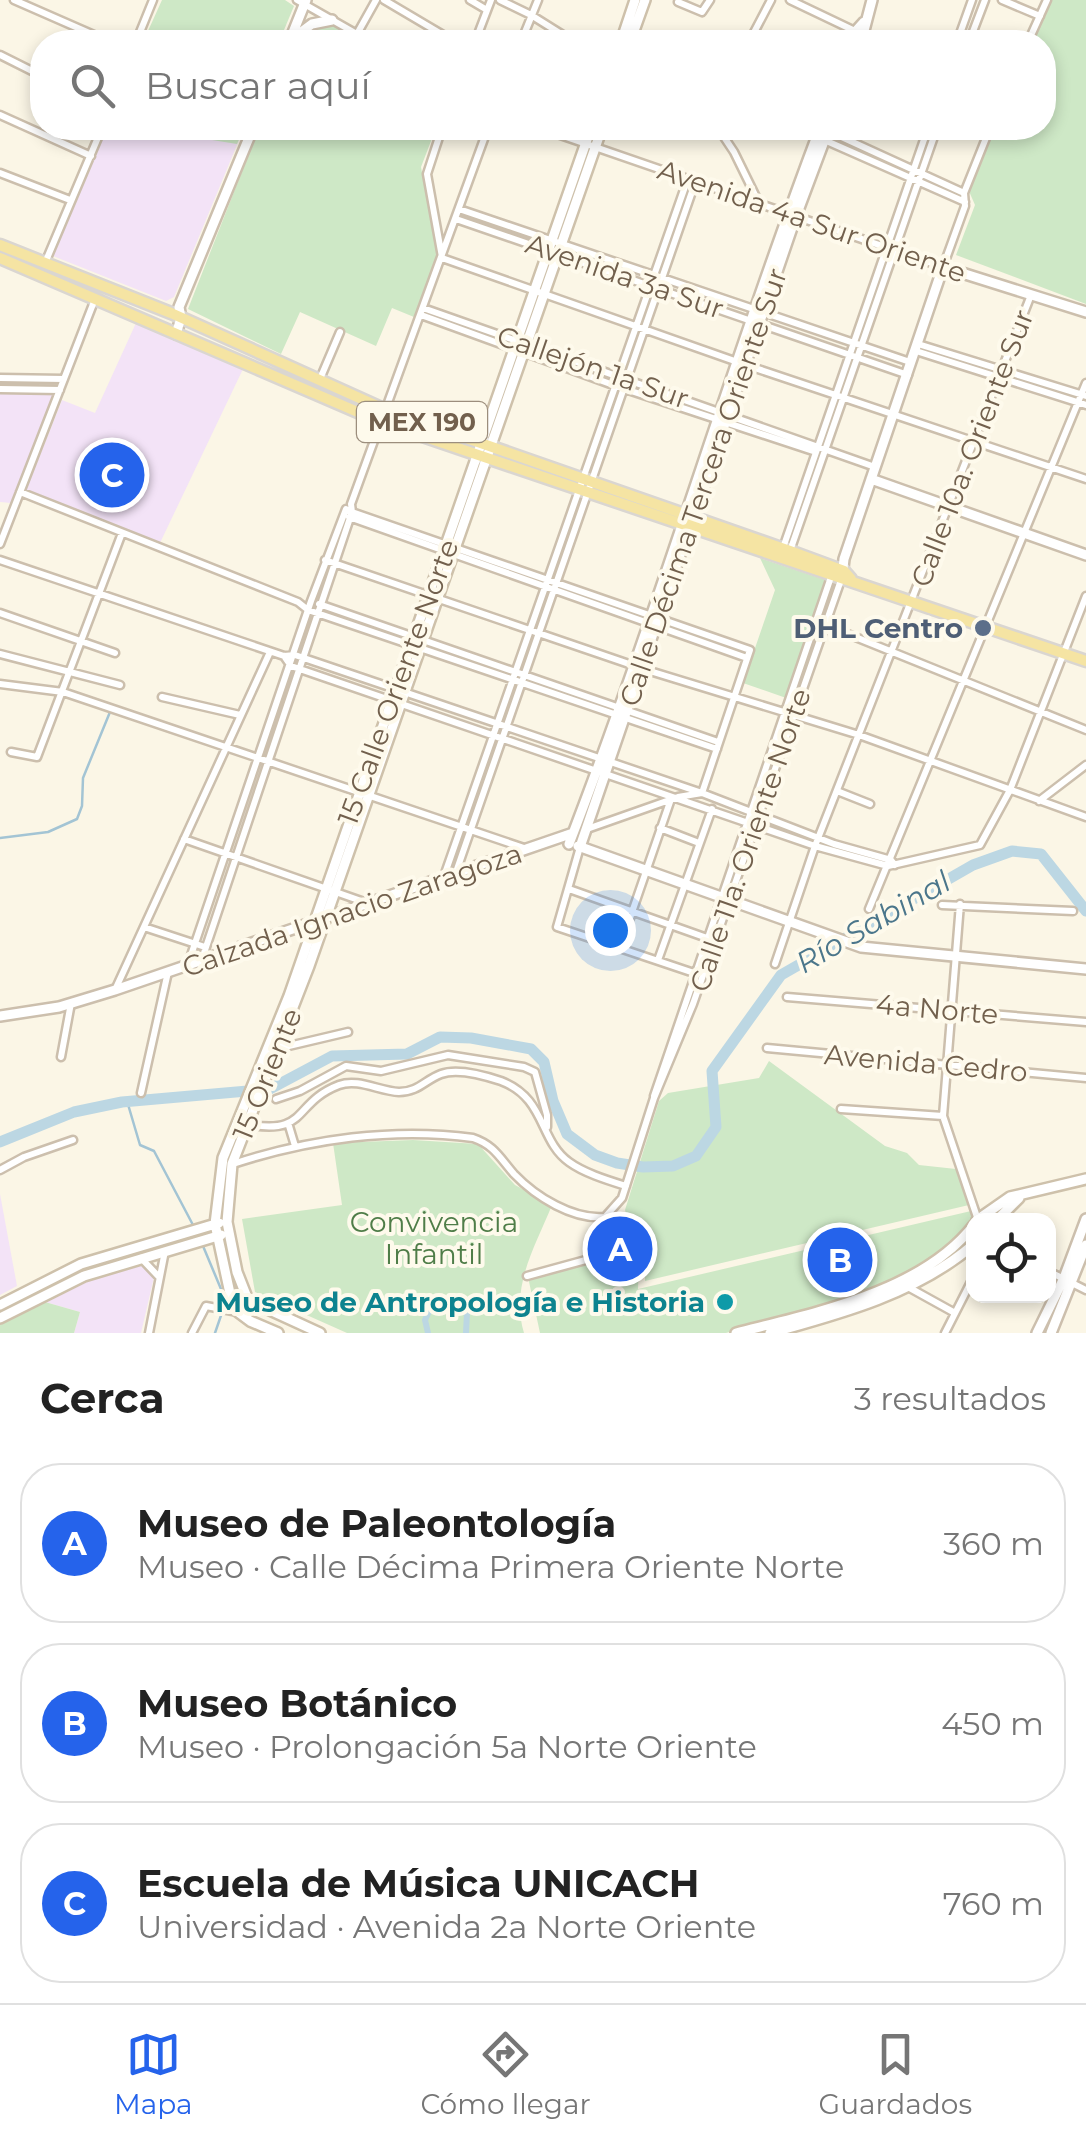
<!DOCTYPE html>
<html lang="es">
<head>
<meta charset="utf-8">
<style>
  body { margin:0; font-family:Montserrat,sans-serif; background:#f2f2f2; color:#222 }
  .controls { position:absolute; right:30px; bottom:30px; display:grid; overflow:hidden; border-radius:20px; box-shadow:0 5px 15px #0003 }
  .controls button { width:90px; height:90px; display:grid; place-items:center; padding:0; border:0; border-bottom:2px solid #e0e0e0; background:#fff; color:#222; font:50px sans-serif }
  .you { position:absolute; left:610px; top:930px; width:35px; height:35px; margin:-25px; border:8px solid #fff; border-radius:50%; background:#1a73e8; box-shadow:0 0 0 15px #1a73e833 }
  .badge { display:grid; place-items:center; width:65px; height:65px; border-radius:50%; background:#2563eb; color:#fff; font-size:32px; font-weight:700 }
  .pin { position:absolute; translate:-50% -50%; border:5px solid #fff; box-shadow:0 2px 10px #0006 }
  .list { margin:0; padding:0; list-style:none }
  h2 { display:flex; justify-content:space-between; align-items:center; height:130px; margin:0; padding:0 40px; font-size:42px }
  h2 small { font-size:32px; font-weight:400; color:#767676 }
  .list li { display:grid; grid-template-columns:65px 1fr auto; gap:30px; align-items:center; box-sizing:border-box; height:160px; margin:0 20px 20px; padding:0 20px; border:2px solid #e0e0e0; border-radius:40px }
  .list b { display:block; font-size:38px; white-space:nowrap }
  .list p { margin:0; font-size:32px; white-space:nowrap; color:#767676 }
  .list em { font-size:32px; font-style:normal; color:#767676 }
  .icon { flex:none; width:55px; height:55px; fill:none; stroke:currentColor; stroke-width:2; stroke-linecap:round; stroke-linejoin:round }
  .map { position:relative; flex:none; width:1086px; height:1333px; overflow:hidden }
  .search { position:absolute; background:#fff; box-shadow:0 5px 15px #0003; left:30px; right:30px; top:30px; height:110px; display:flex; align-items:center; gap:25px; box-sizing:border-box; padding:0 35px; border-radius:40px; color:#767676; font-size:38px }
  .sheet { height:670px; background:#fff }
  nav { display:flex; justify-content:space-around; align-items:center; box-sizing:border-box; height:140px; border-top:2px solid #e0e0e0; background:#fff; font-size:28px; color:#767676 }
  nav a { display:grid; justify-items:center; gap:5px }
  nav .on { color:#2563eb }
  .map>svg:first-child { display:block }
  .education { fill:#f3e3f7 }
  .green { fill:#cee8c6 }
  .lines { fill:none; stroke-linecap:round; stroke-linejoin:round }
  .stream { stroke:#a3c4d4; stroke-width:2.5 }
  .canal { stroke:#bcd7e3; stroke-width:6 }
  .river { stroke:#bcd7e3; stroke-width:11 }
  .minor-casing { stroke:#ccbfad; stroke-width:11 }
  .tertiary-casing { stroke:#ccbfad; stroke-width:14 }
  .secondary-casing { stroke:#cec1ab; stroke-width:14 }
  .primary-casing { stroke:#dad6d1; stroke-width:15 }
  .minor { stroke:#fff; stroke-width:6 }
  .tertiary { stroke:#fff; stroke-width:9 }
  .secondary { stroke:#fff; stroke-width:9 }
  .primary { stroke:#f5e4a3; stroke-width:10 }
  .service-dot { fill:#5c6f8a; stroke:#fefaec; stroke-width:4 }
  .culture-dot { fill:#0f9aa8; stroke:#fefaec; stroke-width:4 }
  .labels { text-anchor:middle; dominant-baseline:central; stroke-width:8; stroke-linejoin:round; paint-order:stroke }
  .shield { fill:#fefaec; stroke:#9c8e7d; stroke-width:2.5 }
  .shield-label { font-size:25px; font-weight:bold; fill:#72604d }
  .street-label { font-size:28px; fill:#72604d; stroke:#fefaec }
  .service-label { font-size:28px; font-weight:bold; fill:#4e5e75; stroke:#fefaec; text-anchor:end }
  .park-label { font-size:28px; fill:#4f7d48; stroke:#fefaec }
  .culture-label { font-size:28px; font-weight:bold; fill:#0d838f; stroke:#fefaec; text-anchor:end }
  .water-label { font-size:30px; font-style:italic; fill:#4b768b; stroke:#fefaec }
</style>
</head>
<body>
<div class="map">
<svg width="1086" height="1333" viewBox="0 0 1086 1333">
  <rect width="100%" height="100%" fill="#fbf6e6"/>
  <path class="education" d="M 106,128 L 244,128 L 174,297 L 166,301 L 53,256 Z
    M 136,323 L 243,369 L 159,545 L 25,493 L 62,400 L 95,413 Z
    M 0,393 L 55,393 L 11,503 L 0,502 Z
    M 0,1194 L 17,1286 L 0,1295 Z
    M 139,1264 L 154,1277 L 141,1333 L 74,1333 L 80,1312 L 45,1302 L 91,1279 Z"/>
  <path class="green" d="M 162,0 L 285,0 L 294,6 L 279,42 L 143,42 Z
    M 1052,0 L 1086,0 L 1086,304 L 956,255 L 975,205 L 968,189 L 995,128 L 1044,128 L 1044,42 L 1033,42 Z
    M 331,24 L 362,42 L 292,42 L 313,27 Z
    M 173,128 L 244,128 L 237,144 L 187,136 Z
    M 259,128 L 436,128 L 421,167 L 438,259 L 414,317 L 392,308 L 376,346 L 300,312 L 281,354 L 188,309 Z
    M 760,558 L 829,581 L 789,699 L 743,683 L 775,590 Z
    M 769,1061 L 885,1146 L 907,1153 L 919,1165 L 956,1169 L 969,1205 L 645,1281 L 645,1237 L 628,1220 L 625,1210 L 659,1101 L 668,1093 L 759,1078 Z
    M 413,1140 L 478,1144 L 515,1185 L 552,1205 C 535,1247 510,1287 524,1333 L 347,1333 L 255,1292 L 242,1219 L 342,1205 L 333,1143 Z
    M 971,1211 L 975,1220 L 948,1250 L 869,1292 L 726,1333 L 540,1333 L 528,1277 L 593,1260 L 612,1221 L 633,1230 L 640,1239 L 638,1289 Z
    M 45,1302 L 80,1312 L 74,1333 L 0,1333 L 0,1325 Z"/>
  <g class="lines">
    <path class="stream" d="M 0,838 L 48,832 L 77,819 L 82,806 L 83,778 L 110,712
      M 127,1101 L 140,1145 L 154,1151 L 193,1225
      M 203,1246 L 226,1301 L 215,1333"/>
    <path class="canal" d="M 428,1333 L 425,1320 L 431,1307 L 450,1301 L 467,1313 L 466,1333"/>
    <path class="river" d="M 0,1142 L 74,1112 L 122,1102 L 270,1089 L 332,1056 L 407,1054 L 440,1037 L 471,1038 L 531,1049 L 544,1062 L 553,1101 L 567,1134 L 595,1155 L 617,1163 L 643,1167 L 673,1166 L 696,1156 L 716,1127 L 712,1071 L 781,975 L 973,865 L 1012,851 L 1041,854 L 1086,911"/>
    <defs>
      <path id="minor" d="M 14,0 L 110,42
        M 297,0 L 371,42
        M 384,0 L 455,42
        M 470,0 L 487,10
        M 500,0 L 531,15 L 574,42
        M 790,0 L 878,42
        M 1002,0 L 1040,16
        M 678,2 L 702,12 L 710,0
        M 357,34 L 376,0
        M 136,42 L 153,0
        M 475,42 L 491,0
        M 521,42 L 538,0
        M 749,42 L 771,0
        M 957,42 L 972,0
        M 969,42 L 985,0
        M 1028,42 L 1047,0
        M 0,55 L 42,76
        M 0,115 L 91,156
        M 442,128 L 427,174 L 442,257
        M 540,128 L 943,267 L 965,206 L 964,193 L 990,128
        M 718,128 L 734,152 L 759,203
        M 797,128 L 965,202
        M 824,129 L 964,193
        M 0,173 L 70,200
        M 459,209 L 910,362
        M 456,219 L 908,375
        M 442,258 L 746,365 L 1086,479
        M 45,263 L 102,128
        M 423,308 L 875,467
        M 421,315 L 616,386 L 816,452
        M 918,344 L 1086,396
        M 916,351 L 1086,405
        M 0,378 L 64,379
        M 320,379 L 340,332
        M 0,389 L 60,390
        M 20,492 L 298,602 L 308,610 L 717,749
        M 346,510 L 750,650 L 702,793 L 678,797 L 587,829
        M 349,517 L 747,658
        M 0,544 L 95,299
        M 783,548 L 928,128
        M 790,551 L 937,128
        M 0,560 L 284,656 L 295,655 L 702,793 L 834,844 L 891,860 L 895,865
        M 325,560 L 632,665
        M 319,604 L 718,742
        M 0,613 L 115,653
        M 823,624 L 1086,730
        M 0,654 L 120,685
        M 284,656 L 291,666 L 815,846 L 888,866 L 980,845 L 1010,790 L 1086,596
        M 640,668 L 859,735 L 1086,817
        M 0,684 L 63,692 L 527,849
        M 162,697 L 240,715
        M 11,752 L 37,757 L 122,533
        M 837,791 L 870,804
        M 1039,801 L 1086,765
        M 660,828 L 699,843
        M 184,839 L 367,903
        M 580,847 L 557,927 L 694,973
        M 455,875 L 695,183
        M 443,879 L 687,181
        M 569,889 L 707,938
        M 960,904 L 943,1116 L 978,1220
        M 942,905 L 1073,911
        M 869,909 L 1086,383
        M 144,927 L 205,947
        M 620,947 L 671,799
        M 202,959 L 352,512 L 351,504 L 488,128
        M 658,960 L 712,809
        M 188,964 L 311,601 L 346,509
        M 775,964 L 815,846 L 1031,295
        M 115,990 L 270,652
        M 787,997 L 1086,1022
        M 767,1048 L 1086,1078
        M 276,1049 L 348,1032
        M 61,1057 L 71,1003
        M 141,1093 L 168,972
        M 654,1096 L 831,577
        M 276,1099 L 300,1091 L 346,1066 L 381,1071 L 448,1055 L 524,1067 L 535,1072 L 547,1115 L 547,1127
        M 841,1109 L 943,1116
        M 246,1124 C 309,1136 292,1103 339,1085 C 358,1078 379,1091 399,1092 C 418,1092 425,1080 441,1074 C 457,1068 486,1076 501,1081 C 546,1098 539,1141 569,1162 C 584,1173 607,1180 626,1186
        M 289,1126 L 295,1146
        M 233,1164 C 309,1139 394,1127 473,1138 C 494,1145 500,1158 514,1174 C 536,1197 573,1220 605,1217
        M 0,1170 L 24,1157 L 73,1140
        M 605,1217 L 622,1198 L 654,1098 L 693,1004 L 841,580
        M 141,1258 L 159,1277
        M 1048,1271 L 1086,1290
        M 527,1276 L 593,1258 L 605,1217
        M 908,1287 L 955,1313
        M 149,1333 L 165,1251
        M 192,1333 L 206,1306 L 238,1312
        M 945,1333 L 974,1276"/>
      <path id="tertiary" d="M 290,40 L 306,0
        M 289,41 L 312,24 L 332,20
        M 851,42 L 855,32 L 864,22
        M 861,42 L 872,0
        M 176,334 L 181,318 L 179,307 L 253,128
        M 871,479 L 1086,555
        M 842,577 L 844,559 L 943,267 L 1086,312
        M 569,844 C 660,608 731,364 820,128
        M 578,846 L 861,947 L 1086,969
        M 580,847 L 796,216 L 829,128
        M 0,1016 L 59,1007 L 115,990 L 573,833
        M 1037,1333 L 1064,1278 L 1086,1219
        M 1051,1333 L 1086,1245"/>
      <path id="secondary" d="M 621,42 L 635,0
        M 630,42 L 645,0
        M 977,1220 L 1010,1197 L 1086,1179
        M 997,1220 L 1019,1198
        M 0,1305 L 81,1264 L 219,1223
        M 0,1318 L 84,1276 L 221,1235
        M 278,1333 L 250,1321 L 238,1312 L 231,1298 L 215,1224 L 223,1158 L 289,996 L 591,128
        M 320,1333 L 248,1300 L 237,1272 L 227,1222 L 232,1164 L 309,966 L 602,128
        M 736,1333 C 814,1313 922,1292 974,1225
        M 770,1333 C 840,1314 918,1293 974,1244"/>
      <path id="primary" d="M 0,245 L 171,313 L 386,410 L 790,551 L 844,571 L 851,579
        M 0,258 L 381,422 L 1086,661"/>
    </defs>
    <use href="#minor" class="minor-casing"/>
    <use href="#tertiary" class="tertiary-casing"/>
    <use href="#secondary" class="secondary-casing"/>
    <use href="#primary" class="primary-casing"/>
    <use href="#minor" class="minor"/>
    <use href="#tertiary" class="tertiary"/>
    <use href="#secondary" class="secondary"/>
    <use href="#primary" class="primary"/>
  </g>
  <circle class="service-dot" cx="983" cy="628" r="10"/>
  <circle class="culture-dot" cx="725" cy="1302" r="10"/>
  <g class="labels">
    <rect class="shield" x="357" y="402" width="130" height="40" rx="8"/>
    <g class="shield-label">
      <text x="422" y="422">MEX 190</text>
    </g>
    <g class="street-label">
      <text transform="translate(812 221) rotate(19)">Avenida 4a Sur Oriente</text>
      <text transform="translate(625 276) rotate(19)">Avenida 3a Sur</text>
      <text transform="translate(593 367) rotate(19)">Callejón 1a Sur</text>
      <text transform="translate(972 448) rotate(-69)">Calle 10a. Oriente Sur</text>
      <text transform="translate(703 487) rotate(-71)">Calle Décima Tercera Oriente Sur</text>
      <text transform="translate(398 682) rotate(-70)">15 Calle Oriente Norte</text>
      <text transform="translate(750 840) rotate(-71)">Calle 11a. Oriente Norte</text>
      <text transform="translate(352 910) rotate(-19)">Calzada Ignacio Zaragoza</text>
      <text transform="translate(937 1009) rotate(5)">4a Norte</text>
      <text transform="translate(926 1063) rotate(5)">Avenida Cedro</text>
      <text transform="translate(267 1074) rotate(-68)">15 Oriente</text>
    </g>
    <g class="service-label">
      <text x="963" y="628">DHL Centro</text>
    </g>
    <g class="park-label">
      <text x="434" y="1222">Convivencia<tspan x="434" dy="32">Infantil</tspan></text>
    </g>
    <g class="culture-label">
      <text x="705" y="1302">Museo de Antropología e Historia</text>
    </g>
    <g class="water-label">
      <text transform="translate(873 922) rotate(-30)">Río Sabinal</text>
    </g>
  </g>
</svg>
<div class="controls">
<button><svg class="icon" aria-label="locate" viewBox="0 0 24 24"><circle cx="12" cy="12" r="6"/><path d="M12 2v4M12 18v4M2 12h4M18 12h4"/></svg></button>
</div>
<div class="you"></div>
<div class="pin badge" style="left:620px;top:1249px">A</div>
<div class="pin badge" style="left:840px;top:1260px">B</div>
<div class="pin badge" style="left:112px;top:475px">C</div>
<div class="search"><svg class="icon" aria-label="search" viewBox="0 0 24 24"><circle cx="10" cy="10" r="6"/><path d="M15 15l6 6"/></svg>Buscar aquí</div>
</div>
<section class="sheet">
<h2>Cerca<small>3 resultados</small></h2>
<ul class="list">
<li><span class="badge">A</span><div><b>Museo de Paleontología</b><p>Museo · Calle Décima Primera Oriente Norte</p></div><em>360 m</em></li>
<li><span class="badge">B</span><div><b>Museo Botánico</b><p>Museo · Prolongación 5a Norte Oriente</p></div><em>450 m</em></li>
<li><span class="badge">C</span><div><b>Escuela de Música UNICACH</b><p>Universidad · Avenida 2a Norte Oriente</p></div><em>760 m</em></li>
</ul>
</section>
<nav>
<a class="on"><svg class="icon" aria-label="map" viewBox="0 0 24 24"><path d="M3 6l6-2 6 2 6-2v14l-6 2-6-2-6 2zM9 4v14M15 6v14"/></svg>Mapa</a>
<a><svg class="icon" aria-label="directions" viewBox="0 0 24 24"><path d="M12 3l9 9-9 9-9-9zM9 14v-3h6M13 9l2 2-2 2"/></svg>Cómo llegar</a>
<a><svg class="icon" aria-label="saved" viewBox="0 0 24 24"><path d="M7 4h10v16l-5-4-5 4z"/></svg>Guardados</a>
</nav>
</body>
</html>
